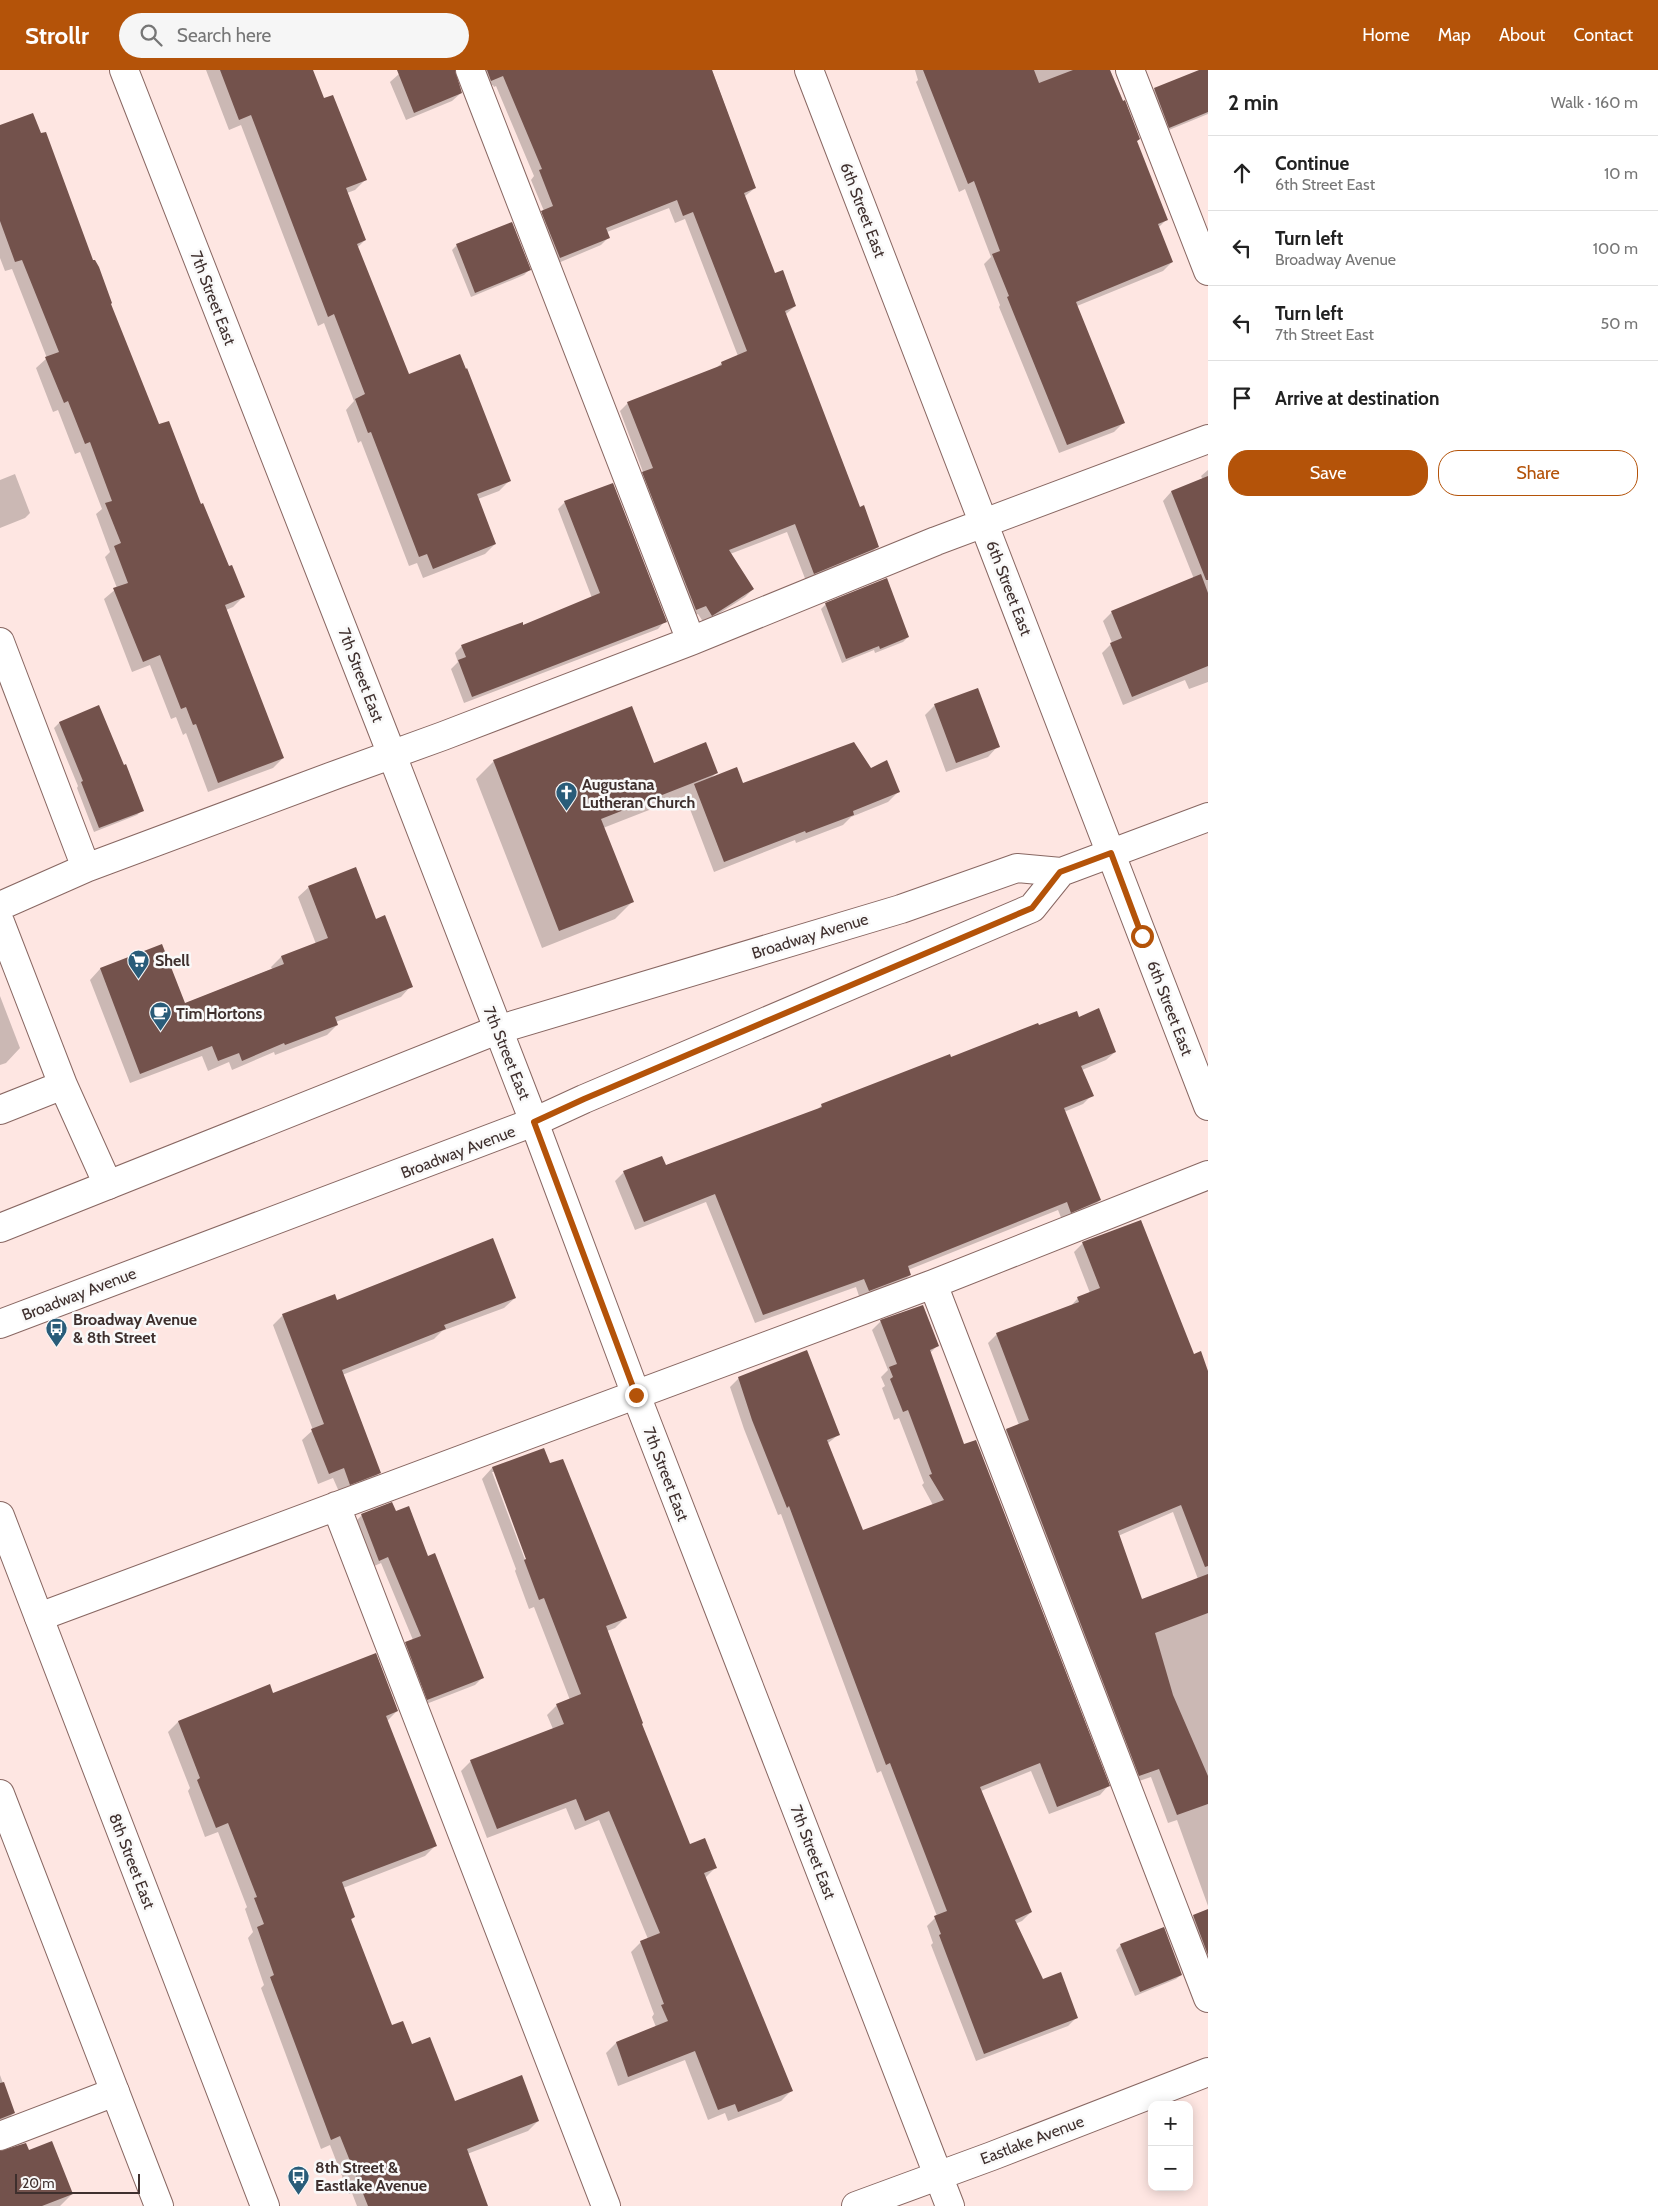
<!DOCTYPE html>
<html lang="en">
<head>
<meta charset="utf-8">
<style>
  body { margin:0; font-family:Cabin,sans-serif; background:#f6f6f6; color:#222 }
  .controls { position:absolute; right:15px; bottom:15px; display:grid; overflow:hidden; border-radius:10px; box-shadow:0 2px 12px #0003 }
  .controls button { width:45px; height:45px; display:grid; place-items:center; padding:0; border:0; border-bottom:1px solid #e0e0e0; background:#fff; color:#222; font:25px sans-serif }
  .scale { position:absolute; left:15px; bottom:12px; width:125px; box-sizing:border-box; padding-left:5px; border:2px solid #3e2f2d; border-top:0; font-size:14px; line-height:18px; white-space:nowrap; color:#3e2f2d; -webkit-text-stroke:4px #f9f9f9; paint-order:stroke }
  .stop { position:absolute; width:15px; height:15px; margin:-11px; border:4px solid #b45309; border-radius:50%; background:#fff }
  .stop.end { background:#b45309; border-color:#fff; box-shadow:0 1px 5px #0008 }
  .list { margin:0; padding:0; list-style:none }
  h2 { display:flex; justify-content:space-between; align-items:center; height:65px; margin:0; padding:0 20px; font-size:21px }
  h2 small { font-size:16px; font-weight:400; color:#767676 }
  .list li { display:grid; grid-template-columns:32px 1fr auto; gap:15px; align-items:center; box-sizing:border-box; height:75px; padding:0 20px; border-top:1px solid #e0e0e0 }
  .list b { display:block; font-size:19px; white-space:nowrap }
  .list p { margin:0; font-size:16px; white-space:nowrap; color:#767676 }
  .list em { font-size:16px; font-style:normal; color:#767676 }
  .actions { display:flex; gap:10px; padding:15px 20px }
  .actions a { flex:1; padding:11px 0; border:1px solid #b45309; border-radius:20px; text-align:center; font-size:18px; color:#b45309 }
  .actions .main { background:#b45309; color:#fff }
  .icon { flex:none; width:28px; height:28px; fill:none; stroke:currentColor; stroke-width:2; stroke-linecap:round; stroke-linejoin:round }
  .map { position:relative; flex:none; width:1208px; height:2136px; overflow:hidden }
  header { display:flex; align-items:center; gap:30px; box-sizing:border-box; height:70px; padding:0 25px; background:#b45309; color:#fff }
  header strong { font-size:24px }
  nav { display:flex; gap:28px; margin-inline-start:auto; font-size:18px }
  .search { width:350px; height:45px; background:#f6f6f6; display:flex; align-items:center; gap:12px; box-sizing:border-box; padding:0 18px; border-radius:28px; color:#767676; font-size:19px }
  main { display:flex }
  aside { flex:1; background:#fff }
  .map>svg:first-child { display:block }
  .shadow { fill:#0003; fill-rule:evenodd }
  .building { fill:#73524c }
  .lines { fill:none; stroke-linecap:round; stroke-linejoin:round }
  .minor-casing { stroke:#886762; stroke-width:30 }
  .major-casing { stroke:#886762; stroke-width:30 }
  .minor { stroke:#fff; stroke-width:28 }
  .major { stroke:#fff; stroke-width:28 }
  .route { stroke:#b45309; stroke-width:6 }
  .labels { text-anchor:middle; dominant-baseline:central; stroke-width:5; stroke-linejoin:round; paint-order:stroke }
  .street-label { font-size:16px; fill:#3e2f2d; stroke:#f9f9f9 }
  .poi-label { font-size:16px; font-weight:bold; fill:#3e2f2d; stroke:#f9f9f9; text-anchor:start }
</style>
</head>
<body>
<header>
<strong>Strollr</strong>
<div class="search"><svg class="icon" aria-label="search" viewBox="0 0 24 24"><circle cx="10" cy="10" r="6"/><path d="M15 15l6 6"/></svg>Search here</div>
<nav><a>Home</a><a>Map</a><a>About</a><a>Contact</a></nav>
</header>
<main>
<div class="map">
<svg width="1208" height="2136" viewBox="0 0 1208 2136">
  <rect width="100%" height="100%" fill="#fee6e2"/>
  <path class="shadow" d="M 206,0 L 312,0 L 324,30 L 365,110 L 355,120 L 347,123 L 365,170 L 357,178 L 408,306 L 509,411 L 499,421 L 478,429 L 495,474 L 485,484 L 423,508 L 417,493 L 409,496 L 361,371 L 358,373 L 346,340 L 354,331 L 324,253 L 318,256 L 241,55 L 229,60 Z
    M 409,0 L 454,0 L 461,23 L 452,31 L 406,50 L 390,12 L 399,4 Z
    M 474,0 L 712,0 L 755,118 L 744,127 L 774,205 L 795,236 L 785,245 L 859,438 L 877,477 L 869,485 L 806,511 L 787,462 L 730,484 L 753,519 L 745,527 L 704,553 L 698,544 L 688,548 L 635,411 L 643,402 L 620,341 L 628,333 L 716,298 L 722,293 L 738,286 L 685,149 L 675,153 L 669,138 L 607,162 L 609,167 L 601,175 L 551,196 L 534,150 L 544,141 L 531,110 L 534,106 L 496,16 L 494,17 L 493,15 L 483,19 Z
    M 915,0 L 1110,0 L 1139,69 L 1136,72 L 1166,150 L 1158,158 L 1172,192 L 1163,201 L 1077,236 L 1123,353 L 1114,362 L 1059,383 L 999,237 L 1000,235 L 984,194 L 991,187 L 965,119 L 959,122 L 916,12 L 918,10 Z
    M 1202,0 L 1208,0 L 1208,44 L 1164,62 L 1150,24 L 1155,19 Z
    M 0,57 L 110,234 L 158,356 L 201,435 L 243,527 L 233,537 L 226,540 L 283,688 L 273,698 L 208,722 L 186,663 L 183,665 L 176,647 L 171,649 L 150,595 L 132,602 L 104,529 L 117,518 L 105,487 L 110,482 L 96,444 L 102,439 L 80,382 L 75,384 L 58,340 L 53,342 L 36,298 L 47,288 L 12,199 L 5,201 L 0,188 Z
    M 457,175 L 529,200 L 524,205 L 471,227 L 452,180 Z
    M 1208,400 L 1208,612 L 1189,619 L 1185,610 L 1123,635 L 1102,583 L 1112,573 L 1103,551 L 1112,542 L 1194,509 L 1163,431 L 1171,422 L 1203,410 L 1201,406 Z
    M 15,404 L 30,443 L 25,448 L 0,458 L 0,410 Z
    M 565,432 L 665,551 L 658,559 L 464,633 L 451,599 L 458,592 L 455,583 L 462,576 L 522,556 L 592,528 L 558,439 Z
    M 826,534 L 908,567 L 903,572 L 875,583 L 874,580 L 842,593 L 821,539 Z
    M 935,635 L 998,676 L 988,687 L 946,702 L 925,645 Z
    M 98,637 L 142,740 L 137,745 L 94,762 L 77,718 L 78,716 L 54,658 L 59,653 Z
    M 494,691 L 654,694 L 716,703 L 710,709 L 743,715 L 870,700 L 898,722 L 888,732 L 851,747 L 843,755 L 796,773 L 795,770 L 714,802 L 685,726 L 603,758 L 632,832 L 615,849 L 542,878 L 476,709 Z
    M 309,817 L 376,850 L 411,916 L 401,927 L 336,952 L 337,955 L 327,965 L 275,985 L 274,982 L 232,1000 L 229,992 L 208,1001 L 202,986 L 130,1013 L 90,910 L 100,899 L 161,876 L 184,934 L 272,899 L 271,897 L 281,887 L 316,874 L 298,827 Z
    M 0,926 L 20,978 L 6,993 L 0,995 Z
    M 1078,948 L 1115,982 L 1106,990 L 1082,1000 L 1092,1025 L 1083,1034 L 1064,1042 L 1100,1130 L 1091,1139 L 1062,1150 L 1058,1140 L 908,1200 L 910,1205 L 901,1214 L 860,1229 L 856,1217 L 755,1253 L 706,1132 L 635,1160 L 615,1111 L 624,1102 L 665,1096 L 816,1041 L 822,1035 L 950,988 L 1038,957 Z
    M 1083,1173 L 1193,1286 L 1200,1283 L 1208,1304 L 1208,1836 L 1177,1750 L 1168,1753 L 1151,1707 L 1130,1714 L 997,1369 L 1006,1360 L 1019,1355 L 988,1273 L 997,1264 L 1069,1238 L 1078,1228 L 1090,1223 L 1074,1182 ZM 1173,1442 L 1198,1509 L 1141,1530 L 1118,1466 Z
    M 515,1228 L 504,1238 L 442,1261 L 434,1269 L 342,1305 L 379,1403 L 369,1413 L 340,1424 L 333,1408 L 318,1414 L 302,1370 L 313,1360 L 273,1255 L 283,1245 L 337,1231 Z
    M 881,1251 L 937,1276 L 930,1283 L 964,1376 L 1108,1716 L 1100,1725 L 1049,1744 L 1031,1701 L 981,1721 L 1031,1842 L 1022,1851 L 1015,1854 L 1042,1910 L 1077,1947 L 1068,1956 L 976,1991 L 931,1875 L 933,1873 L 927,1856 L 937,1846 L 881,1701 L 877,1703 L 781,1444 L 778,1445 L 744,1359 L 730,1317 L 739,1308 L 838,1365 L 827,1374 L 862,1462 L 933,1435 L 922,1415 L 924,1413 L 899,1348 L 894,1350 L 882,1318 L 885,1316 L 881,1307 L 888,1300 L 872,1260 Z
    M 543,1380 L 625,1548 L 615,1558 L 607,1561 L 641,1654 L 689,1776 L 715,1798 L 705,1808 L 791,2021 L 781,2031 L 728,2051 L 725,2043 L 708,2050 L 685,1990 L 618,2016 L 606,1983 L 616,1973 L 656,1957 L 652,1947 L 654,1944 L 631,1882 L 641,1872 L 648,1869 L 599,1750 L 575,1760 L 566,1738 L 487,1768 L 461,1701 L 471,1691 L 553,1659 L 547,1645 L 557,1635 L 570,1630 L 534,1537 L 529,1539 L 515,1501 L 516,1499 L 482,1409 L 492,1398 ZM 492,1402 L 495,1402 L 530,1494 L 527,1495 Z
    M 362,1445 L 428,1487 L 482,1608 L 475,1615 L 421,1636 L 399,1580 L 406,1573 L 413,1570 L 381,1493 L 372,1497 L 355,1452 Z
    M 269,1616 L 272,1624 L 397,1641 L 387,1651 L 435,1776 L 425,1786 L 343,1818 L 354,1847 L 351,1850 L 391,1956 L 411,1975 L 454,2033 L 538,2051 L 528,2061 L 467,2084 L 487,2136 L 357,2136 L 352,2123 L 349,2124 L 330,2075 L 321,2079 L 261,1918 L 264,1915 L 248,1868 L 253,1862 L 245,1839 L 247,1837 L 218,1762 L 205,1767 L 188,1721 L 190,1718 L 168,1662 L 178,1652 Z
    M 1208,1841 L 1208,1901 L 1185,1855 L 1194,1846 Z
    M 1121,1875 L 1181,1905 L 1176,1909 L 1135,1926 L 1116,1880 Z
    M 0,2005 L 14,2043 L 0,2056 Z
    M 28,2081 L 72,2124 L 60,2136 L 0,2136 L 0,2082 Z"/>
  <path class="building" d="M 220,0 L 313,0 L 324,28 L 333,25 L 367,110 L 346,118 L 366,170 L 357,174 L 409,304 L 460,284 L 466,299 L 467,298 L 511,411 L 477,424 L 496,474 L 433,499 L 427,484 L 419,487 L 371,362 L 368,363 L 355,329 L 365,324 L 334,244 L 328,247 L 251,45 L 239,50 Z
    M 397,0 L 455,0 L 462,23 L 414,43 Z
    M 487,0 L 712,0 L 756,118 L 744,123 L 775,203 L 783,200 L 796,236 L 785,241 L 860,437 L 864,435 L 879,477 L 814,504 L 795,454 L 729,480 L 754,519 L 712,546 L 706,536 L 696,540 L 642,402 L 653,398 L 627,332 L 722,295 L 721,292 L 747,281 L 693,142 L 683,146 L 677,130 L 606,158 L 610,168 L 560,188 L 541,141 L 553,136 L 539,100 L 542,99 L 503,6 L 491,11 Z
    M 923,0 L 1034,0 L 1039,13 L 1073,0 L 1110,0 L 1123,31 L 1125,30 L 1140,69 L 1137,71 L 1168,150 L 1158,154 L 1173,192 L 1076,232 L 1125,353 L 1067,375 L 1007,227 L 1009,226 L 992,184 L 1000,181 L 974,111 L 968,114 Z
    M 1199,0 L 1208,0 L 1208,42 L 1169,58 L 1154,18 Z
    M 33,43 L 41,63 L 46,62 L 93,190 L 95,190 L 99,197 L 112,233 L 111,234 L 159,354 L 169,351 L 201,434 L 203,433 L 229,496 L 232,495 L 245,527 L 225,535 L 284,688 L 218,713 L 196,654 L 193,655 L 186,637 L 181,639 L 160,585 L 143,592 L 113,518 L 128,513 L 114,476 L 121,473 L 105,433 L 112,431 L 90,372 L 85,374 L 68,331 L 64,333 L 45,287 L 59,282 L 22,190 L 15,192 L 0,151 L 0,55 Z
    M 512,152 L 531,200 L 475,223 L 456,174 Z
    M 1208,406 L 1208,510 L 1206,510 L 1171,421 Z
    M 613,413 L 667,552 L 472,627 L 458,590 L 466,587 L 461,575 L 523,552 L 523,555 L 600,523 L 564,431 Z
    M 1201,504 L 1208,523 L 1208,596 L 1132,627 L 1110,573 L 1122,568 L 1111,541 Z
    M 887,508 L 909,567 L 880,579 L 879,576 L 846,589 L 825,533 Z
    M 978,618 L 1000,677 L 956,693 L 934,634 Z
    M 99,635 L 124,695 L 126,694 L 144,741 L 99,758 L 81,712 L 83,711 L 59,652 Z
    M 632,636 L 654,693 L 706,672 L 718,703 L 601,749 L 634,832 L 559,861 L 493,690 Z
    M 854,672 L 871,698 L 887,690 L 900,722 L 853,741 L 854,745 L 806,763 L 805,761 L 724,792 L 694,714 L 737,697 L 743,713 Z
    M 356,797 L 376,849 L 385,845 L 413,917 L 335,947 L 338,955 L 285,975 L 284,973 L 242,991 L 239,983 L 218,991 L 212,976 L 140,1004 L 100,898 L 162,874 L 185,933 L 284,894 L 281,886 L 328,868 L 308,816 Z
    M 1099,938 L 1116,982 L 1081,996 L 1094,1026 L 1064,1038 L 1101,1130 L 1071,1143 L 1067,1132 L 908,1196 L 911,1205 L 869,1221 L 864,1209 L 763,1245 L 715,1124 L 644,1152 L 623,1101 L 662,1086 L 666,1095 L 822,1037 L 821,1034 L 950,984 L 951,987 L 1038,953 L 1039,955 L 1077,941 L 1079,947 Z
    M 1141,1150 L 1194,1284 L 1201,1281 L 1208,1301 L 1208,1496 L 1205,1497 L 1181,1435 L 1118,1461 L 1142,1529 L 1208,1504 L 1208,1543 L 1155,1563 L 1173,1625 L 1208,1706 L 1208,1734 L 1177,1745 L 1159,1699 L 1139,1706 L 1006,1359 L 1029,1350 L 996,1263 L 1079,1232 L 1077,1227 L 1100,1218 L 1082,1172 Z
    M 493,1168 L 516,1228 L 444,1255 L 446,1259 L 342,1300 L 381,1403 L 350,1415 L 344,1398 L 329,1404 L 311,1359 L 324,1354 L 282,1244 L 335,1224 L 337,1230 Z
    M 923,1235 L 939,1276 L 930,1280 L 964,1374 L 976,1370 L 1110,1716 L 1057,1737 L 1040,1693 L 980,1717 L 1032,1842 L 1015,1850 L 1043,1909 L 1061,1902 L 1078,1948 L 984,1984 L 939,1865 L 941,1864 L 934,1846 L 947,1841 L 890,1693 L 886,1695 L 789,1436 L 787,1438 L 752,1350 L 738,1307 L 807,1280 L 840,1365 L 827,1370 L 863,1460 L 944,1430 L 929,1405 L 932,1404 L 908,1340 L 903,1342 L 890,1309 L 893,1307 L 889,1297 L 897,1294 L 880,1250 Z
    M 544,1378 L 550,1393 L 563,1389 L 627,1548 L 606,1556 L 643,1653 L 642,1654 L 690,1774 L 705,1768 L 717,1798 L 704,1803 L 793,2021 L 738,2042 L 735,2034 L 718,2040 L 695,1981 L 628,2007 L 616,1972 L 668,1951 L 661,1935 L 664,1934 L 640,1871 L 660,1863 L 609,1741 L 585,1751 L 576,1729 L 497,1759 L 470,1690 L 564,1654 L 556,1634 L 581,1624 L 544,1528 L 539,1530 L 524,1490 L 526,1489 L 492,1397 Z
    M 392,1432 L 396,1441 L 409,1436 L 428,1486 L 435,1483 L 484,1608 L 427,1630 L 405,1572 L 421,1566 L 388,1487 L 379,1491 L 361,1444 Z
    M 376,1583 L 398,1641 L 386,1646 L 437,1776 L 342,1812 L 355,1847 L 351,1849 L 392,1955 L 403,1951 L 412,1974 L 430,1967 L 455,2031 L 522,2005 L 539,2051 L 467,2079 L 488,2136 L 368,2136 L 340,2066 L 331,2070 L 270,1907 L 274,1905 L 257,1857 L 264,1854 L 254,1828 L 257,1827 L 228,1753 L 216,1758 L 197,1710 L 200,1708 L 178,1651 L 270,1614 L 273,1623 Z
    M 1208,1839 L 1208,1885 L 1193,1845 Z
    M 1164,1857 L 1182,1905 L 1140,1922 L 1120,1874 Z
    M 4,2012 L 15,2043 L 0,2049 L 0,2013 Z
    M 52,2071 L 73,2124 L 42,2136 L 0,2136 L 0,2081 L 26,2073 L 29,2080 Z"/>
  <g class="lines">
    <defs>
      <path id="minor" d="M 124,0 L 392,685 L 534,1052 L 636,1325 L 950,2136
        M 470,0 L 691,571
        M 809,0 L 1208,1036
        M 1130,0 L 1208,201
        M 0,572 L 86,798
        M 0,836 L 86,798 L 338,704 L 443,666 L 691,571 L 936,471 L 1208,369
        M 0,852 L 63,1015 L 0,1040
        M 63,1015 L 108,1115
        M 933,1214 L 1208,1928
        M 336,1436 L 606,2136
        M 39,1547 L 933,1214 L 1208,1105
        M 0,2066 L 115,2022
        M 856,2136 L 992,2086 L 1208,2002"/>
      <path id="major" d="M 0,1158 L 497,960 L 901,839 L 1017,798 L 1061,802 L 1208,747
        M 0,1254 L 534,1052 L 584,1029 L 1032,838 L 1061,802
        M 0,1446 L 265,2136
        M 0,1724 L 159,2136"/>
    </defs>
    <use href="#minor" class="minor-casing"/>
    <use href="#major" class="major-casing"/>
    <use href="#minor" class="minor"/>
    <use href="#major" class="major"/>
  </g>
  <g class="lines">
    <path class="route" d="M 636,1325 L 534,1052 L 584,1029 L 1032,838 L 1060,802 L 1111,783 L 1142,866"/>
  </g>
  <defs>
    <symbol id="church-pin" viewBox="-11 -11 22 30"><path d="M0 17L-7.5 6A9.5 9.5 0 1 1 7.5 6Z" fill="#295c79" stroke="#f9f9f9"/><path d="M-1.2-6h2.4v3.5h3.3v2.4h-3.3V6h-2.4V-.1h-3.3v-2.4h3.3Z" fill="#fff"/></symbol>
    <symbol id="supermarket-pin" viewBox="-11 -11 22 30"><path d="M0 17L-7.5 6A9.5 9.5 0 1 1 7.5 6Z" fill="#295c79" stroke="#f9f9f9"/><path d="M-6-5.5h2.5l.6 2H6L4.5 2H-2.5L-4.4-4H-6ZM-1.5 3.2a1.3 1.3 0 1 0 .1 0ZM3 3.2a1.3 1.3 0 1 0 .1 0Z" fill="#fff"/></symbol>
    <symbol id="cafe-pin" viewBox="-11 -11 22 30"><path d="M0 17L-7.5 6A9.5 9.5 0 1 1 7.5 6Z" fill="#295c79" stroke="#f9f9f9"/><path d="M-5.5-4.5H6V0H3Q3 3.5 0 3.5H-2.5Q-5.5 3.5-5.5 0ZM3-3.2v2h1.7v-2ZM-6 4.5H4V6H-6Z" fill="#fff"/></symbol>
    <symbol id="bus-pin" viewBox="-11 -11 22 30"><path d="M0 17L-7.5 6A9.5 9.5 0 1 1 7.5 6Z" fill="#295c79" stroke="#f9f9f9"/><path d="M-5-6H5V4H4V6H2V4H-2V6H-4V4H-5ZM-3.5-4V0h7V-4ZM-3.5 1.2v1.5H-2V1.2ZM2 1.2v1.5H3.5V1.2Z" fill="#fff"/></symbol>
  </defs>
  <g fill-rule="evenodd">
    <use href="#church-pin" x="554" y="710" width="25" height="34"/>
    <use href="#supermarket-pin" x="126" y="878" width="25" height="34"/>
    <use href="#cafe-pin" x="148" y="930" width="25" height="34"/>
    <use href="#bus-pin" x="44" y="1246" width="25" height="34"/>
    <use href="#bus-pin" x="286" y="2094" width="25" height="34"/>
  </g>
  <g class="labels">
    <g class="street-label">
      <text transform="translate(863 140) rotate(69)">6th Street East</text>
      <text transform="translate(213 228) rotate(69)">7th Street East</text>
      <text transform="translate(1009 518) rotate(69)">6th Street East</text>
      <text transform="translate(361 605) rotate(69)">7th Street East</text>
      <text transform="translate(810 866) rotate(-17)">Broadway Avenue</text>
      <text transform="translate(1170 938) rotate(69)">6th Street East</text>
      <text transform="translate(507 983) rotate(68)">7th Street East</text>
      <text transform="translate(458 1082) rotate(-21)">Broadway Avenue</text>
      <text transform="translate(79 1224) rotate(-21)">Broadway Avenue</text>
      <text transform="translate(666 1404) rotate(69)">7th Street East</text>
      <text transform="translate(813 1782) rotate(69)">7th Street East</text>
      <text transform="translate(132 1791) rotate(69)">8th Street East</text>
      <text transform="translate(1032 2070) rotate(-21)">Eastlake Avenue</text>
    </g>
    <g class="poi-label">
      <text x="582" y="714">Augustana<tspan x="582" dy="18">Lutheran Church</tspan></text>
      <text x="155" y="890">Shell</text>
      <text x="176" y="943">Tim Hortons</text>
      <text x="73" y="1249">Broadway Avenue<tspan x="73" dy="18">&amp; 8th Street</tspan></text>
      <text x="315" y="2097">8th Street &amp;<tspan x="315" dy="18">Eastlake Avenue</tspan></text>
    </g>
  </g>
</svg>
<div class="controls">
<button>+</button>
<button>−</button>
</div>
<div class="scale">20 m</div>
<div class="stop" style="left:1142px;top:866px"></div>
<div class="stop end" style="left:636px;top:1325px"></div>
</div>
<aside>
<h2>2 min<small>Walk · 160 m</small></h2>
<ul class="list">
<li><svg class="icon" aria-label="ahead" viewBox="0 0 24 24"><path d="M12 20V5M6 11l6-6 6 6"/></svg><div><b>Continue</b><p>6th Street East</p></div><em>10 m</em></li>
<li><svg class="icon" aria-label="left" viewBox="0 0 24 24"><path d="M17 20v-9H6M10 6l-5 5 5 5"/></svg><div><b>Turn left</b><p>Broadway Avenue</p></div><em>100 m</em></li>
<li><svg class="icon" aria-label="left" viewBox="0 0 24 24"><path d="M17 20v-9H6M10 6l-5 5 5 5"/></svg><div><b>Turn left</b><p>7th Street East</p></div><em>50 m</em></li>
<li><svg class="icon" aria-label="arrive" viewBox="0 0 24 24"><path d="M6 21V4h12l-3 4 3 4H6"/></svg><div><b>Arrive at destination</b></div></li>
</ul>
<div class="actions"><a class="main">Save</a><a>Share</a></div>
</aside>
</main>
</body>
</html>
